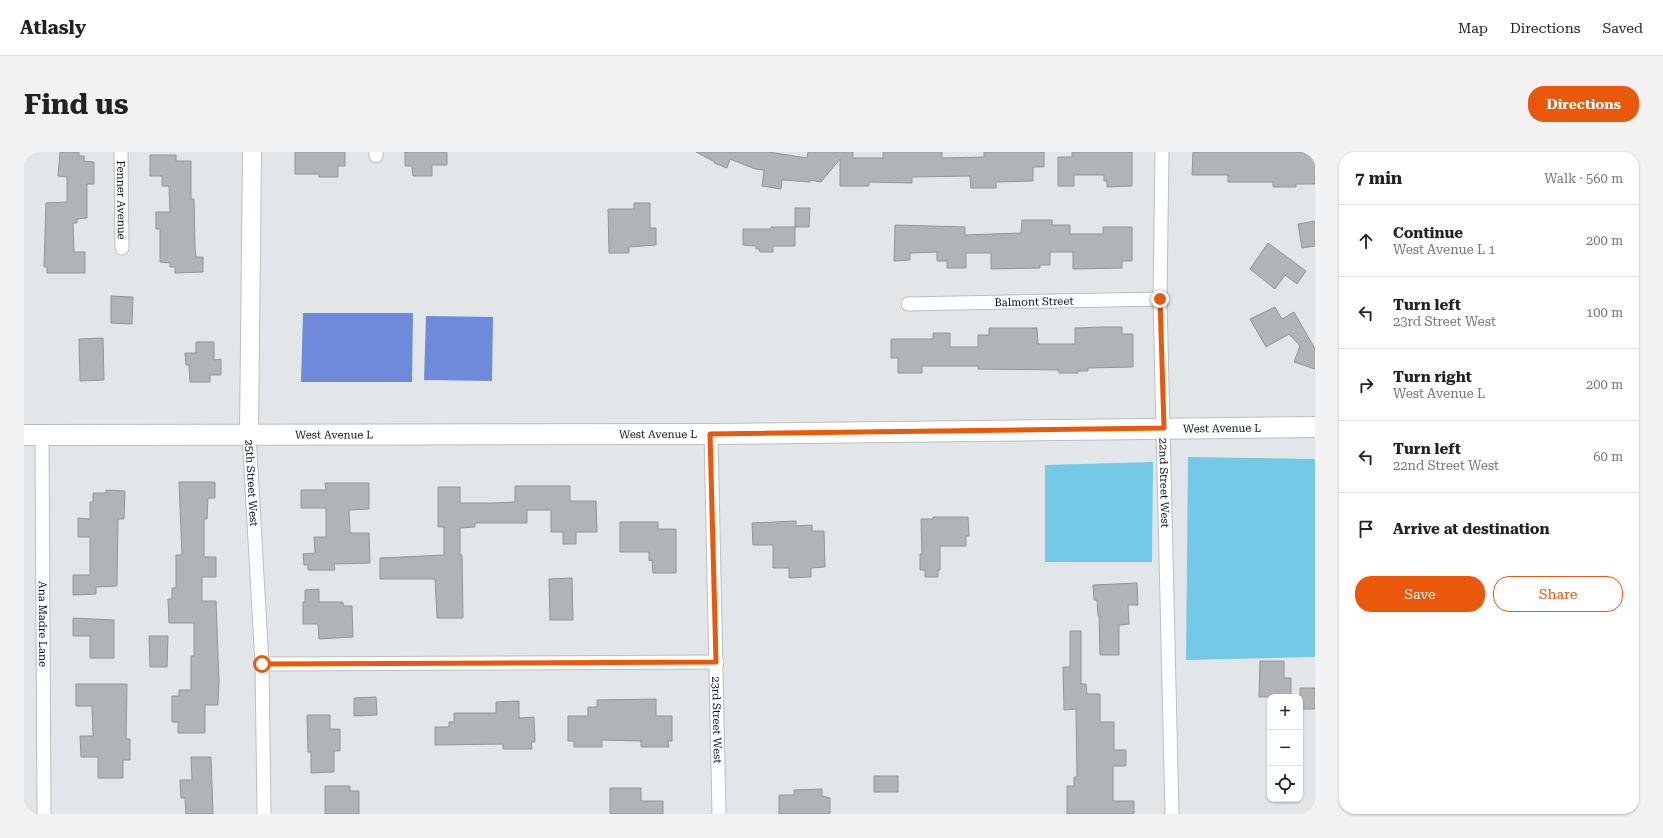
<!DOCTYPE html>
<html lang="en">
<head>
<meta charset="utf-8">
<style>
  body { margin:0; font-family:"Roboto Serif",serif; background:#f2f2f2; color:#222 }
  .controls { position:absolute; right:12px; bottom:12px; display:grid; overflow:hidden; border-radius:8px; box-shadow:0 1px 3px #0004 }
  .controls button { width:36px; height:36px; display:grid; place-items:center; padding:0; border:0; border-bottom:1px solid #e0e0e0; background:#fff; color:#222; font:20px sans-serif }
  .stop { position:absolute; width:12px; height:12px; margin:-9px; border:3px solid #ea580c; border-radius:50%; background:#fff }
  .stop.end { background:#ea580c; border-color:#fff; box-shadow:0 1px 4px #0008 }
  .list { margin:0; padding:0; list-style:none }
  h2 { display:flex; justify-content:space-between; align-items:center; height:52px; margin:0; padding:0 16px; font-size:17px }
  h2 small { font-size:13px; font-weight:400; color:#767676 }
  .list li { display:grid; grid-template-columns:26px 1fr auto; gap:12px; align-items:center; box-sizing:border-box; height:72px; padding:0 16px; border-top:1px solid #e0e0e0 }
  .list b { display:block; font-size:15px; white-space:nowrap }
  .list p { margin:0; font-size:13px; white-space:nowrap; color:#767676 }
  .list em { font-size:13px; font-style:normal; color:#767676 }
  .actions { display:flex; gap:8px; padding:12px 16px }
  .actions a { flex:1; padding:9px 0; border:1px solid #ea580c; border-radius:16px; text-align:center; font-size:14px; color:#ea580c }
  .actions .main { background:#ea580c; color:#fff }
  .icon { flex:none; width:22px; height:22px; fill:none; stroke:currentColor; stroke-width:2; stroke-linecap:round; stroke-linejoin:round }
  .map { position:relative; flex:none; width:1291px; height:662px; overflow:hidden; border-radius:16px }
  header { display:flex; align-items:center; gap:24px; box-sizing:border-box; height:56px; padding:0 20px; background:#fff; border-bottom:1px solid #e0e0e0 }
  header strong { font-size:19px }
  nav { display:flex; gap:22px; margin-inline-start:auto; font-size:14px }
  .intro { display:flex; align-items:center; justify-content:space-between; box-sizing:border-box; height:96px; padding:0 24px }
  h1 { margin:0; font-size:28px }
  .button { padding:10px 18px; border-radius:16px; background:#ea580c; color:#fff; font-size:14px; font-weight:700 }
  main { display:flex; gap:24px; padding:0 24px }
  aside { flex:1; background:#fff; border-radius:16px; box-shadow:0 1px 3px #0004 }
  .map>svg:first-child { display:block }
  .green { fill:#74c9e6 }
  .water { fill:#708adb }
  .building { fill:#b1b4b6; stroke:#939597 }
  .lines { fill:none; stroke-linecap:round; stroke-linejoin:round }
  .street-casing { stroke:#bcbfc0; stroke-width:15 }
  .secondary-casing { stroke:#bcbfc0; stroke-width:20 }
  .primary-casing { stroke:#bcbfc0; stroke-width:22 }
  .street { stroke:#fff; stroke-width:13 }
  .secondary { stroke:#fff; stroke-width:18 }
  .primary { stroke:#fff; stroke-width:20 }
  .route { stroke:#ea580c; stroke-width:5 }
  .labels { text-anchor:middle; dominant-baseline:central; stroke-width:4; stroke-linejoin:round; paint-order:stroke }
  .street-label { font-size:11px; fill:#0e0f0f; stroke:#f0f4f5 }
</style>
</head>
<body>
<header>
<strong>Atlasly</strong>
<nav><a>Map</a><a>Directions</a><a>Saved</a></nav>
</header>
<div class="intro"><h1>Find us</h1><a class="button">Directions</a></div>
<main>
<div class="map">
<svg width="1291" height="662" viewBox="0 0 1291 662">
  <rect width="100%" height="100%" fill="#e3e6e8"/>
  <path class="green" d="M 1164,305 L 1291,307 L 1291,505 L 1162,508 Z
    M 1129,310 L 1128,410 L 1021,410 L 1021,313 Z"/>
  <path class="water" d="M 279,161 L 389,161 L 388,230 L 277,230 Z
    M 402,164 L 469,165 L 468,229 L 400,228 Z"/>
  <path class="building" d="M 36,0 L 55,0 L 55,4 L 60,4 L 60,9 L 70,10 L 70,32 L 63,32 L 63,66 L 53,67 L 53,71 L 49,71 L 50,100 L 61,100 L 61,121 L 23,121 L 23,115 L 20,115 L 22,51 L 43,50 L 43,25 L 34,24 Z
    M 271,0 L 321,0 L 321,14 L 314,14 L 314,25 L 295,25 L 295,22 L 271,22 Z
    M 381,0 L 423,0 L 423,13 L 408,13 L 408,24 L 389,24 L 388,14 L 381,14 Z
    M 672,0 L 745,0 L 783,6 L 784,0 L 829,0 L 829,6 L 859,6 L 859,0 L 918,0 L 918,6 L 960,5 L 960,0 L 1020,0 L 1020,15 L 1009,15 L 1009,29 L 972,30 L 972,36 L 947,36 L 946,24 L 888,25 L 888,31 L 845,30 L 845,34 L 816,34 L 816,7 L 797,30 L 786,28 L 786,30 L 758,28 L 757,37 L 738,34 L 740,18 L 731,17 L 706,7 L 703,16 L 690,11 L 691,10 Z
    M 1048,0 L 1108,0 L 1108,34 L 1083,35 L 1083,29 L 1080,29 L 1080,23 L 1050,23 L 1050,34 L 1034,34 L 1034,5 L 1048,5 Z
    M 1169,0 L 1291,0 L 1291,32 L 1272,32 L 1272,35 L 1249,35 L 1249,30 L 1204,30 L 1204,23 L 1168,23 Z
    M 126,3 L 152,3 L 152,9 L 167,9 L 167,47 L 170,47 L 171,95 L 172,105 L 179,105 L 179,120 L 151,121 L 151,115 L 146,115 L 146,111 L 136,110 L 136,77 L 132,77 L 132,60 L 146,60 L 145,34 L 138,34 L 138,24 L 126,24 Z
    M 610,51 L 626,51 L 626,76 L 632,76 L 632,93 L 605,95 L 605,101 L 585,101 L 584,57 L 610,57 Z
    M 771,56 L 786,56 L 785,75 L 771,75 Z
    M 998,68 L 1028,68 L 1028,73 L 1046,73 L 1046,82 L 1079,82 L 1079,75 L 1108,75 L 1108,109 L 1098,109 L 1098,116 L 1049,117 L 1049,100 L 1026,100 L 1026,113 L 1016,113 L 1016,116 L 967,117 L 967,101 L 942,101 L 942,116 L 923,116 L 923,109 L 913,109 L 913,100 L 886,101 L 886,108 L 870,109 L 871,73 L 941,75 L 941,83 L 997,81 Z
    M 1291,69 L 1291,94 L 1278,96 L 1274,72 Z
    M 747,75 L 771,75 L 771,94 L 749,94 L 749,100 L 736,100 L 735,97 L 732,97 L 732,94 L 719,93 L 719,77 L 747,77 Z
    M 1244,91 L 1282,119 L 1273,132 L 1261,123 L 1251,137 L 1226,117 Z
    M 87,144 L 109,145 L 108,172 L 87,171 Z
    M 1251,155 L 1258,167 L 1270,160 L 1291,197 L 1291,217 L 1270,210 L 1276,194 L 1265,182 L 1242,195 L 1226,167 Z
    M 1079,175 L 1098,175 L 1098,182 L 1109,182 L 1109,215 L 1064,216 L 1064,219 L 1054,219 L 1054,221 L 1035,221 L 1035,218 L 954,217 L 954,214 L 898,214 L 898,221 L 874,221 L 874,206 L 867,206 L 867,187 L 909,187 L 909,181 L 926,181 L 926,195 L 954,195 L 954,183 L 965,183 L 965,176 L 1013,176 L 1014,192 L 1051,192 L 1051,176 Z
    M 79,186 L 80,228 L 56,229 L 55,187 Z
    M 172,190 L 190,190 L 190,208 L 197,207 L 197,223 L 186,223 L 186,230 L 166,230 L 165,213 L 162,213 L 161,201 L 172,201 Z
    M 155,330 L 191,330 L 191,346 L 184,346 L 183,367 L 180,367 L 180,405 L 192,405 L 192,425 L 178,425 L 178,449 L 192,449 L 195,529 L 194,553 L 181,553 L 181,581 L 154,581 L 154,570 L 148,570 L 148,544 L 155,544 L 155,538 L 167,538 L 167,504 L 170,504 L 170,471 L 145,471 L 144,447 L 148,447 L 148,436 L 152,436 L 152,403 L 158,403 Z
    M 301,331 L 345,331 L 345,357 L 325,358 L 326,381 L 345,381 L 346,411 L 310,412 L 311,418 L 284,418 L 284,413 L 280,413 L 279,402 L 291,401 L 290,385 L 302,385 L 302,356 L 277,356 L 277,338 L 302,338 Z
    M 491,334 L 546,334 L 546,349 L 572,349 L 573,380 L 552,380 L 552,392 L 539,392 L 539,380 L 527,380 L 527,358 L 503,358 L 503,371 L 451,371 L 451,375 L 436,376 L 436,403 L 438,403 L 439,466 L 413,466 L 411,427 L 356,427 L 356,406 L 420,403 L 420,375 L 414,375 L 414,335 L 436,335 L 436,351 L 467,351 L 491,350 Z
    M 82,338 L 101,339 L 100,367 L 94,367 L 93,434 L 72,435 L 72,442 L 49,443 L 49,423 L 66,423 L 66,385 L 54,385 L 54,366 L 66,367 L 66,350 L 69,350 L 69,341 L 82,341 Z
    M 909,365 L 944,365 L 945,384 L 942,384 L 942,394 L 916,394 L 916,418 L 914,418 L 914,425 L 901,425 L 901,418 L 896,418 L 896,402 L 898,402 L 897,367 L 909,367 Z
    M 772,369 L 772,374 L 788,373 L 788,379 L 800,379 L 801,415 L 787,416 L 787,425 L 765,426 L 765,416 L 749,416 L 749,393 L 729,393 L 728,371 Z
    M 596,370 L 634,370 L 634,377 L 652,377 L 652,421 L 629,421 L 628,408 L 625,409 L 625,400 L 596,400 Z
    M 548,426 L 549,468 L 526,468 L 525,427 Z
    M 1113,431 L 1114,453 L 1104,453 L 1105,472 L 1095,473 L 1095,503 L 1076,503 L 1075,464 L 1074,464 L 1073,448 L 1070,448 L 1069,433 Z
    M 295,437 L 295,450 L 319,450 L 319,454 L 328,454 L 329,485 L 295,487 L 294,472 L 279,472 L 279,450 L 281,450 L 281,438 Z
    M 49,466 L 90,468 L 90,506 L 66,506 L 66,484 L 49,484 Z
    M 1046,479 L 1057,479 L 1057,532 L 1062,532 L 1063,542 L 1076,542 L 1076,570 L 1090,570 L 1090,598 L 1102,598 L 1102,614 L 1089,614 L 1089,649 L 1110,649 L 1110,662 L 1043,662 L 1043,634 L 1050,634 L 1050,625 L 1053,625 L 1052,557 L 1040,558 L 1039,515 L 1046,515 Z
    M 125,484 L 144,484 L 143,515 L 126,515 Z
    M 1236,509 L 1260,509 L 1260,526 L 1267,526 L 1267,545 L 1235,545 Z
    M 52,532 L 103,532 L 102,587 L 106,587 L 106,608 L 99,608 L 99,626 L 74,626 L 74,605 L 57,605 L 56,584 L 69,584 L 68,554 L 52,554 Z
    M 1276,536 L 1291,536 L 1291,557 L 1276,557 Z
    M 352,545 L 353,563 L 330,564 L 330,546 Z
    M 632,547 L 632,564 L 648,564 L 648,589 L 644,589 L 645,595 L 617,595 L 617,589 L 578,588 L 578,595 L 550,595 L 550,589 L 544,589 L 544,564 L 564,564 L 564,555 L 573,555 L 573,548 Z
    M 495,549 L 495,566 L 510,565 L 511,590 L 507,590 L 508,597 L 479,597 L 479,592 L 411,593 L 411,575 L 425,575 L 425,570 L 430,570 L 430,561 L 472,561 L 472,550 Z
    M 283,563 L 306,563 L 306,577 L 316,577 L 316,599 L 310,599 L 310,620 L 287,621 L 287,600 L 284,600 Z
    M 167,605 L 187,605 L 189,662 L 162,662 L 161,646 L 157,646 L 156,628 L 168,628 Z
    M 850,624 L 874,624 L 874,640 L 850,640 Z
    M 301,634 L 326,634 L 326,639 L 335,639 L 335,662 L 301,662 Z
    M 586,636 L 617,636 L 617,649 L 639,649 L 639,662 L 586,662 Z
    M 798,637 L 798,644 L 806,646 L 806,662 L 755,662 L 755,643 L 770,643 L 770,638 Z"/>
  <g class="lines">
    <defs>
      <g id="street">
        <path id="s1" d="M 97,0 L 98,96"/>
        <path d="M 352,0 L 352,4"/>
        <path id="s2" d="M 1138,0 L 1136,147 L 1148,662"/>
        <path id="s3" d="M 884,152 L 1136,147"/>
        <path id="s4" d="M 225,282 L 238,512 L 240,662"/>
        <path id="s5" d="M 687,282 L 695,662"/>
        <path id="s6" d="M 18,283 L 20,662"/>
        <path d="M 238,512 L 693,510"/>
      </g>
      <path id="secondary" d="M 225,282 L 228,0"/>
      <g id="primary">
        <path id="s7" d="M 0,283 L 687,282 L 1291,275"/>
      </g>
    </defs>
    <use href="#street" class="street-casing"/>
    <use href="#secondary" class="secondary-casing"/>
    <use href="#primary" class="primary-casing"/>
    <use href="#street" class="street"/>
    <use href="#secondary" class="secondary"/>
    <use href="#primary" class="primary"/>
  </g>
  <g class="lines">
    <path class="route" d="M 238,512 L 692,510 L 686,282 L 1140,276 L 1136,147"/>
  </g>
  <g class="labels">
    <g class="street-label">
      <text stroke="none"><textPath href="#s1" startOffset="48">Fenner Avenue</textPath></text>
      <text stroke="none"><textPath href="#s3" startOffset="126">Balmont Street</textPath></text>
      <text stroke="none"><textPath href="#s7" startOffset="1198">West Avenue L</textPath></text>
      <text stroke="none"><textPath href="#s7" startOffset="310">West Avenue L</textPath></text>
      <text stroke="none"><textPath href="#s7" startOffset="634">West Avenue L</textPath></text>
      <text stroke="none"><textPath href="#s4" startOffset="49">25th Street West</textPath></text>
      <text stroke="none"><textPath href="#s2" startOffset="331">22nd Street West</textPath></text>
      <text stroke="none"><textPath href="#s6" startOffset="189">Ana Madre Lane</textPath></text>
      <text stroke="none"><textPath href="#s5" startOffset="286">23rd Street West</textPath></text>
    </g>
  </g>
</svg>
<div class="controls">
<button>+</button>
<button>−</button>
<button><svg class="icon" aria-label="locate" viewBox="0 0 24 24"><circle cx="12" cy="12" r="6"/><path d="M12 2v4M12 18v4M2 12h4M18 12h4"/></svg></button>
</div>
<div class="stop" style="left:238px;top:512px"></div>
<div class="stop end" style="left:1136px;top:147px"></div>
</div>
<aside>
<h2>7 min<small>Walk · 560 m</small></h2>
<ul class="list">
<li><svg class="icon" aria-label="ahead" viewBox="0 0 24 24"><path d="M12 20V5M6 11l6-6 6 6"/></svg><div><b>Continue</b><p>West Avenue L 1</p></div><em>200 m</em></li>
<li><svg class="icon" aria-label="left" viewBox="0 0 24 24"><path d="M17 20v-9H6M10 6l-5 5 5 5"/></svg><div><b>Turn left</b><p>23rd Street West</p></div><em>100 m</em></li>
<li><svg class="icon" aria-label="right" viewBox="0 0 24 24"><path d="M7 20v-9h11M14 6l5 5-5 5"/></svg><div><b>Turn right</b><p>West Avenue L</p></div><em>200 m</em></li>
<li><svg class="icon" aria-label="left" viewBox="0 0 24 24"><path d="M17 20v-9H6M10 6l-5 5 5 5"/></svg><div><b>Turn left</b><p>22nd Street West</p></div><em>60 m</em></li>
<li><svg class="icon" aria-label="arrive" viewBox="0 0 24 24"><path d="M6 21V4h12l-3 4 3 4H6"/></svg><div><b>Arrive at destination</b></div></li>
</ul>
<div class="actions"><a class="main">Save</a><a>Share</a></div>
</aside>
</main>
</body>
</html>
